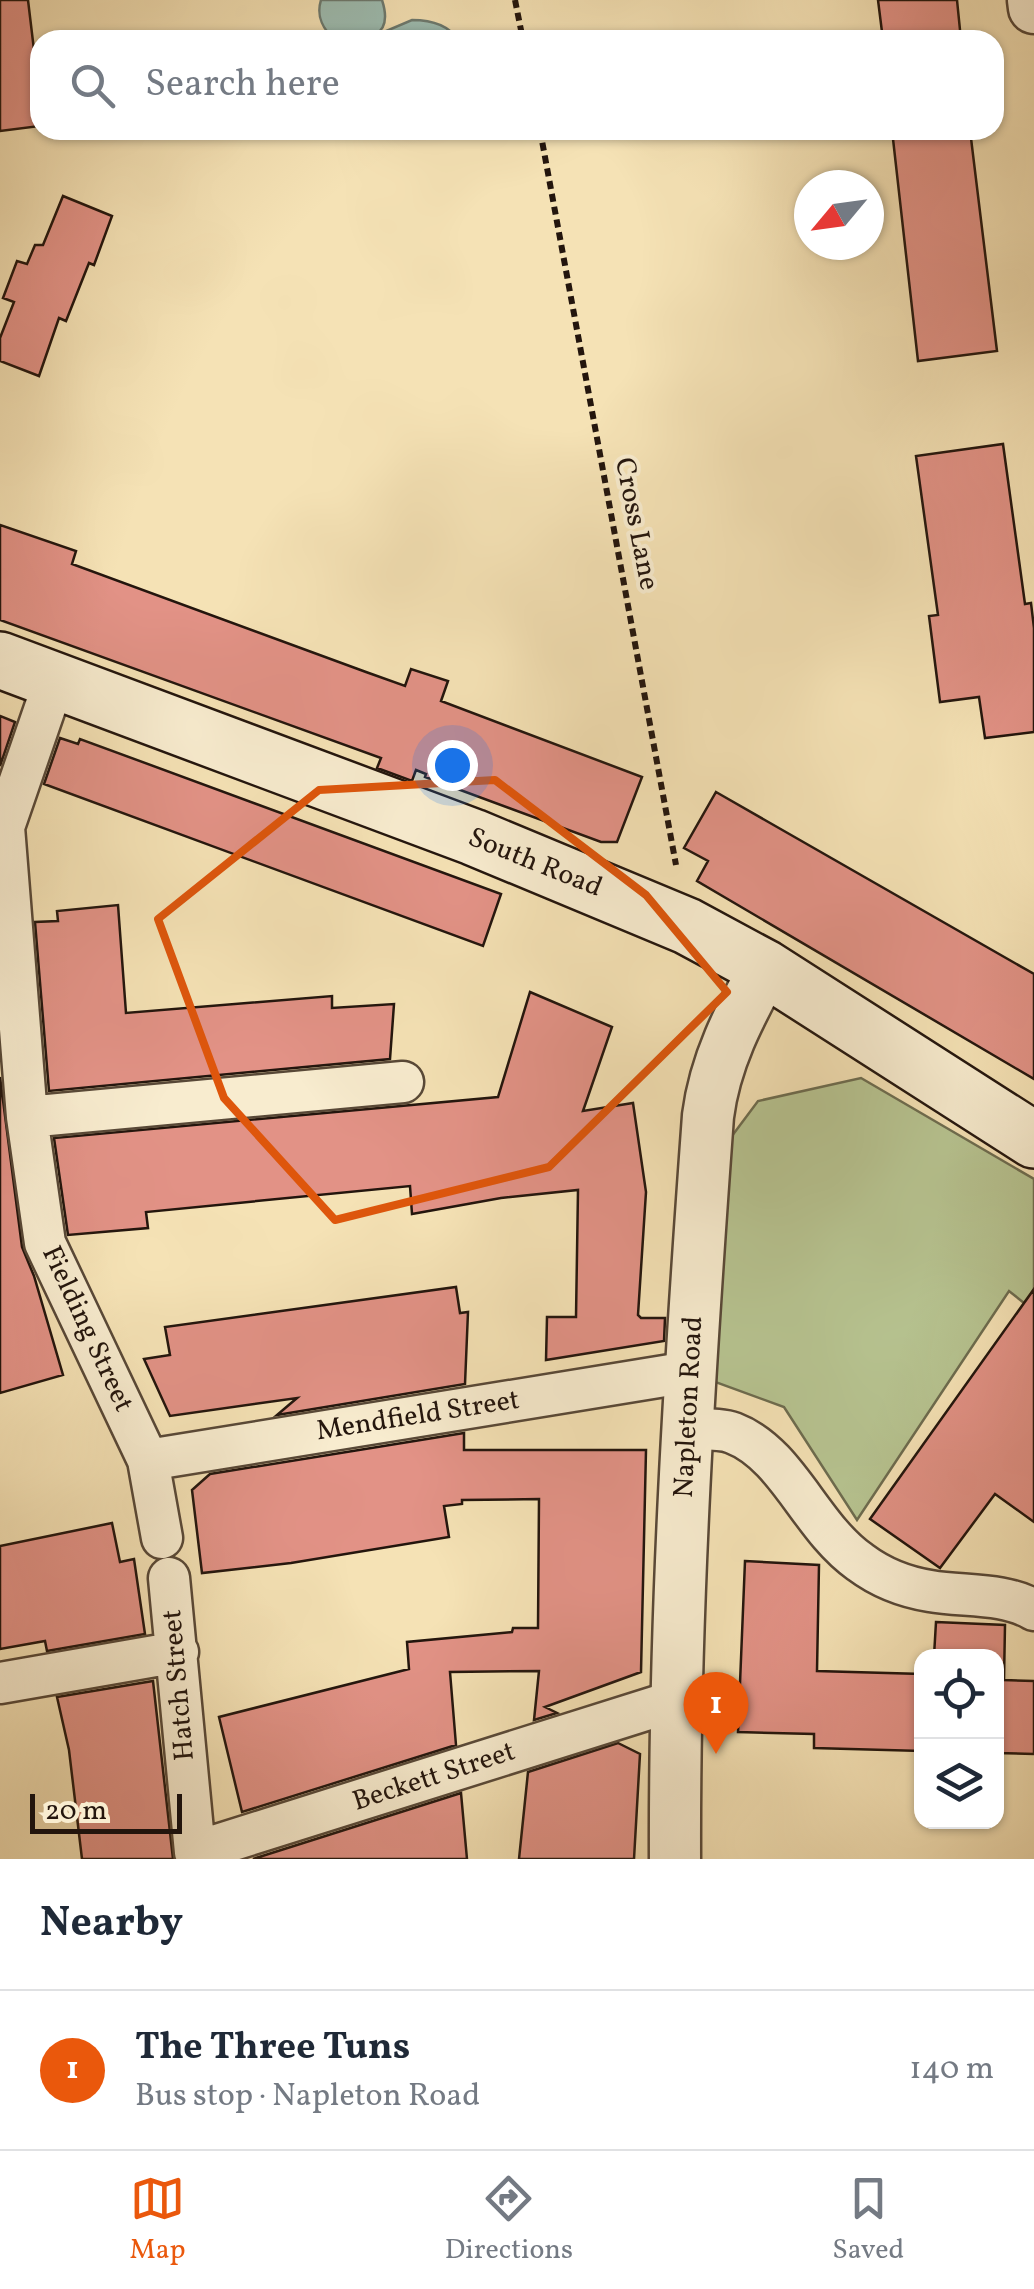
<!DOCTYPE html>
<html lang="en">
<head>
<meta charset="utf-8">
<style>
  body { margin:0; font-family:Vollkorn,serif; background:#f6f6f7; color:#1f2937 }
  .controls { position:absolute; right:30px; bottom:30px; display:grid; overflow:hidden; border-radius:20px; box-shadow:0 2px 8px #0004 }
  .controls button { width:90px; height:90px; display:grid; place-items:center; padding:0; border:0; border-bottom:2px solid #e0e1e3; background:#fff; color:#1f2937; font:50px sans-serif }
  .compass { position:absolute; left:794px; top:170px; width:90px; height:90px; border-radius:50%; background:#fff; box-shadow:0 2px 8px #0004; rotate:241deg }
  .scale { position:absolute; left:30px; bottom:25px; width:152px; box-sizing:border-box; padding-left:10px; border:5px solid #23150d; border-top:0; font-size:28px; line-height:35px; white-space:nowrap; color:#23150d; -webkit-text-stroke:8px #f8eccf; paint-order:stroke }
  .you { position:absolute; left:452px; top:765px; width:35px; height:35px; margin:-25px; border:8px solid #fff; border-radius:50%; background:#1a73e8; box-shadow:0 0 0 15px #1a73e833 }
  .badge { display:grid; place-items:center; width:65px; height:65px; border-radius:50%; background:#ea580c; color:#fff; font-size:32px; font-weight:700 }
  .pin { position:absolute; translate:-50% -82px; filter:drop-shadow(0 2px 5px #0008) }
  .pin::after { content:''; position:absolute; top:52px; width:35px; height:30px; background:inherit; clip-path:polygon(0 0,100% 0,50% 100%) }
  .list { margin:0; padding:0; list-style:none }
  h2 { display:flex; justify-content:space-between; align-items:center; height:130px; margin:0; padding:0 40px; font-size:42px }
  h2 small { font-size:32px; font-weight:400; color:#747a83 }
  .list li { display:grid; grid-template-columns:65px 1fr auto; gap:30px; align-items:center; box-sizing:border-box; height:160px; padding:0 40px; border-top:2px solid #e0e1e3 }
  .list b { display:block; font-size:38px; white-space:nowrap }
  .list p { margin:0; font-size:32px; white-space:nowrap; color:#747a83 }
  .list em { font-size:32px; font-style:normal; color:#747a83 }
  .icon { flex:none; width:55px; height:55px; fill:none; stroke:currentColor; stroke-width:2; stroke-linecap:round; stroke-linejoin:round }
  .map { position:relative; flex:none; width:1034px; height:1859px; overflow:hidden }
  .search { position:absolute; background:#fff; box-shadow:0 2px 8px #0004; left:30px; right:30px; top:30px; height:110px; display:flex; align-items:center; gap:25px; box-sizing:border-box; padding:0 35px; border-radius:30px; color:#747a83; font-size:38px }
  .sheet { height:290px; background:#fff }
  nav { display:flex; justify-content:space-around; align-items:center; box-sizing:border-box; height:140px; border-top:2px solid #e0e1e3; background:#fff; font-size:28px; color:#747a83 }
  nav a { display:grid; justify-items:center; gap:5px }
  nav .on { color:#ea580c }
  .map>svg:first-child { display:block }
  .green { fill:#b7c491; stroke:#6d6c4f; stroke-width:2.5 }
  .water { fill:#9dbdb2; stroke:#6c7a70; stroke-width:2.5 }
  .building { fill:#e29286; stroke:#23150d; stroke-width:2.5 }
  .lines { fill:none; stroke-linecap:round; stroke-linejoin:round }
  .minor-casing { stroke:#584837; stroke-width:45 }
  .tertiary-casing { stroke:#584837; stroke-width:55 }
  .secondary-casing { stroke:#23150d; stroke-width:60 }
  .path { stroke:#23150d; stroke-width:6; stroke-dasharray:8 5; stroke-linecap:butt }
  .minor { stroke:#f8eccf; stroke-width:40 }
  .tertiary { stroke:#f8eccf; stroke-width:50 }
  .secondary { stroke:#f8eccf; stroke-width:55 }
  .marked { fill:none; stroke:#de560c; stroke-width:8; stroke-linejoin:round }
  .labels { text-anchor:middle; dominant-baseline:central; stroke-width:8; stroke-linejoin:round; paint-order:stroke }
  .street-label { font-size:28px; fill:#23150d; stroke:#f8eccf }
</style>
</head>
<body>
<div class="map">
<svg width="1034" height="1859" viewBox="0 0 1034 1859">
  <rect width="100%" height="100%" fill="#f5e2b5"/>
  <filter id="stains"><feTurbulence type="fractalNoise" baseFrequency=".002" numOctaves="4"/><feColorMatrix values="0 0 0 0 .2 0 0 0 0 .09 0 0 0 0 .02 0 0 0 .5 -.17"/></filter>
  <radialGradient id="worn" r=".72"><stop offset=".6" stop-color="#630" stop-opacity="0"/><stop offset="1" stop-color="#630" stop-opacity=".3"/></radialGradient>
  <path class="green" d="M 861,1078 L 1034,1179 L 1034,1311 L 1009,1291 L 857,1520 L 784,1407 L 707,1379 L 723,1148 L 758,1101 Z"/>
  <path class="water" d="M 321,0 L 382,0 C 395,40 365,40 336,40 C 323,30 316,16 321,0 Z
    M 412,20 C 430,20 448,24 458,40 L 378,40 L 386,31 Z"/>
  <path class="building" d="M 0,0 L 28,0 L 40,100 L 40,126 L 0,131 Z
    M 878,0 L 957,0 L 961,40 L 883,40 Z
    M 892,130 L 970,130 L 997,351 L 918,361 Z
    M 63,196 L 112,216 L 94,265 L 89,263 L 66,321 L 59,318 L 39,376 L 0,361 L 0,338 L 14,302 L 3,298 L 17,261 L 27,264 L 35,245 L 43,245 Z
    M 1003,444 L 1025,604 L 1031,603 L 1034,628 L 1034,732 L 985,738 L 979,697 L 940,702 L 929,616 L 938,615 L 916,456 Z
    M 0,525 L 76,551 L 72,564 L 366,672 L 405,686 L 411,669 L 448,681 L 441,701 L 642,777 L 617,842 L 601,842 L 425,777 L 426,774 L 416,770 L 412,781 L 377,768 L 381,758 L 0,620 Z
    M 0,716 L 15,722 L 0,766 Z
    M 60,738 L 78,744 L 80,739 L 501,894 L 483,946 L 44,784 Z
    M 716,792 L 1034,974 L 1034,1079 L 697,881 L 708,861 L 684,848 Z
    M 118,905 L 126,1013 L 332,996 L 332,1008 L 394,1004 L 390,1059 L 49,1091 L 35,922 L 58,921 L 57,911 Z
    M 530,992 L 612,1027 L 583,1111 L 633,1103 L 646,1192 L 638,1315 L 641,1318 L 665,1318 L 664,1341 L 546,1360 L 547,1317 L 576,1317 L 578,1190 L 501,1198 L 412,1214 L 410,1186 L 146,1212 L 148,1228 L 68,1235 L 54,1138 L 498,1097 Z
    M 0,1077 L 22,1247 L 34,1276 L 63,1375 L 0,1393 Z
    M 456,1287 L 460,1313 L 468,1312 L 465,1384 L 277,1415 L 297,1398 L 170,1416 L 144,1359 L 170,1355 L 165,1327 Z
    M 1034,1289 L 1034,1522 L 995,1494 L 940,1568 L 870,1519 Z
    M 464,1433 L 464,1450 L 646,1450 L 641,1672 L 545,1707 L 557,1713 L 534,1720 L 539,1671 L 450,1672 L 456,1745 L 242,1812 L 219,1717 L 409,1669 L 407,1642 L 512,1632 L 513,1628 L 538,1628 L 539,1499 L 462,1500 L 462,1504 L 444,1506 L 449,1537 L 291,1563 L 202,1573 L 192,1490 L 210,1474 Z
    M 112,1523 L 120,1562 L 134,1559 L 145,1634 L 47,1651 L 45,1641 L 0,1649 L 0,1546 Z
    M 745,1561 L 819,1565 L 817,1671 L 922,1674 L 922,1751 L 814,1748 L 814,1734 L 738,1732 Z
    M 936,1622 L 1005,1625 L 1004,1680 L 1034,1681 L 1034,1754 L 996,1753 L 996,1656 L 934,1656 Z
    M 153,1681 L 173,1859 L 82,1859 L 69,1750 L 57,1697 Z
    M 618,1743 L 640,1754 L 634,1859 L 519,1859 L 528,1772 Z
    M 461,1793 L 467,1859 L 253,1859 Z"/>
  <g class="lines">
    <defs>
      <path id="minor" d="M 55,679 L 4,827 L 27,1117 L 45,1243 L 148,1460 L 162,1538
        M 27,1117 L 403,1082
        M 687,1429 C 701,1430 720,1428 733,1433 C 788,1454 810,1527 860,1562 C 880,1577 905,1587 930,1591 C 964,1597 1003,1592 1034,1610
        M 148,1460 L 689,1372
        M 169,1578 L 195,1852 L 674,1701
        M 0,1683 L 178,1652"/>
      <path id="tertiary" d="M 1033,0 L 1034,8
        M 675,1859 C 674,1611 690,1363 708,1116 C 715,1061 739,1016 765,968"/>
      <path id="secondary" d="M 0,660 L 473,837 L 687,926 L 765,968 L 1034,1140"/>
    </defs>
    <use href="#minor" class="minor-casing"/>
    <use href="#tertiary" class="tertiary-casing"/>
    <use href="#secondary" class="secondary-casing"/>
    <path class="path" d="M 515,0 L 523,40
      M 540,130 L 676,865"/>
    <use href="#minor" class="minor"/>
    <use href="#tertiary" class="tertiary"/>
    <use href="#secondary" class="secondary"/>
  </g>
  <path class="marked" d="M 495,780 L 646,895 L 727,992 L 549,1167 L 335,1220 L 224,1098 L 158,919 L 319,790 Z"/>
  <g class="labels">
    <g class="street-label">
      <text transform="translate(636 524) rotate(79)">Cross Lane</text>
      <text transform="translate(535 863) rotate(22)">South Road</text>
      <text transform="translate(87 1329) rotate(65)">Fielding Street</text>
      <text transform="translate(689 1407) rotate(-87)">Napleton Road</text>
      <text transform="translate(418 1416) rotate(-9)">Mendfield Street</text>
      <text transform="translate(179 1685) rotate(-95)">Hatch Street</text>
      <text transform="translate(434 1777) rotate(-18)">Beckett Street</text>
    </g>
  </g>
  <rect width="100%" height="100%" filter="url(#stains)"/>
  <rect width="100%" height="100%" fill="url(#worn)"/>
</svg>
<div class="controls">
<button><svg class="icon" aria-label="locate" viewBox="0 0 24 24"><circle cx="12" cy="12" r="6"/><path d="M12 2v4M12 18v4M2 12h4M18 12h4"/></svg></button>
<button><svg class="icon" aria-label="layers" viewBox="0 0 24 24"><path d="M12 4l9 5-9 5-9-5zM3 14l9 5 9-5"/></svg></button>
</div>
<svg class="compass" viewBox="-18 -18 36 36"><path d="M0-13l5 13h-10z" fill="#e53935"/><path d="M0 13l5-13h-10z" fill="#747a83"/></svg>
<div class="scale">20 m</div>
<div class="you"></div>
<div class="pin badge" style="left:716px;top:1754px">1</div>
<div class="search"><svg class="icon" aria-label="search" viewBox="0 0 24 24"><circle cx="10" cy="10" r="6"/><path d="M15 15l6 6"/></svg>Search here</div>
</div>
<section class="sheet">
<h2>Nearby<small></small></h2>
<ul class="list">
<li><span class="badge">1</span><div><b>The Three Tuns</b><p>Bus stop · Napleton Road</p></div><em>140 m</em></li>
</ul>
</section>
<nav>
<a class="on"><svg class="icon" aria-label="map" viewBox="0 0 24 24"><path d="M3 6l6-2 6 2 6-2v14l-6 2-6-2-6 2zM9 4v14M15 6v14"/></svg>Map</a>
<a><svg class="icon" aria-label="directions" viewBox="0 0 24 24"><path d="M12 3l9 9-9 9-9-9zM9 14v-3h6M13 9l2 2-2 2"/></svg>Directions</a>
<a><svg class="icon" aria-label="saved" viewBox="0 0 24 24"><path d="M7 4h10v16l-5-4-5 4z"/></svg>Saved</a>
</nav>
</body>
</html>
